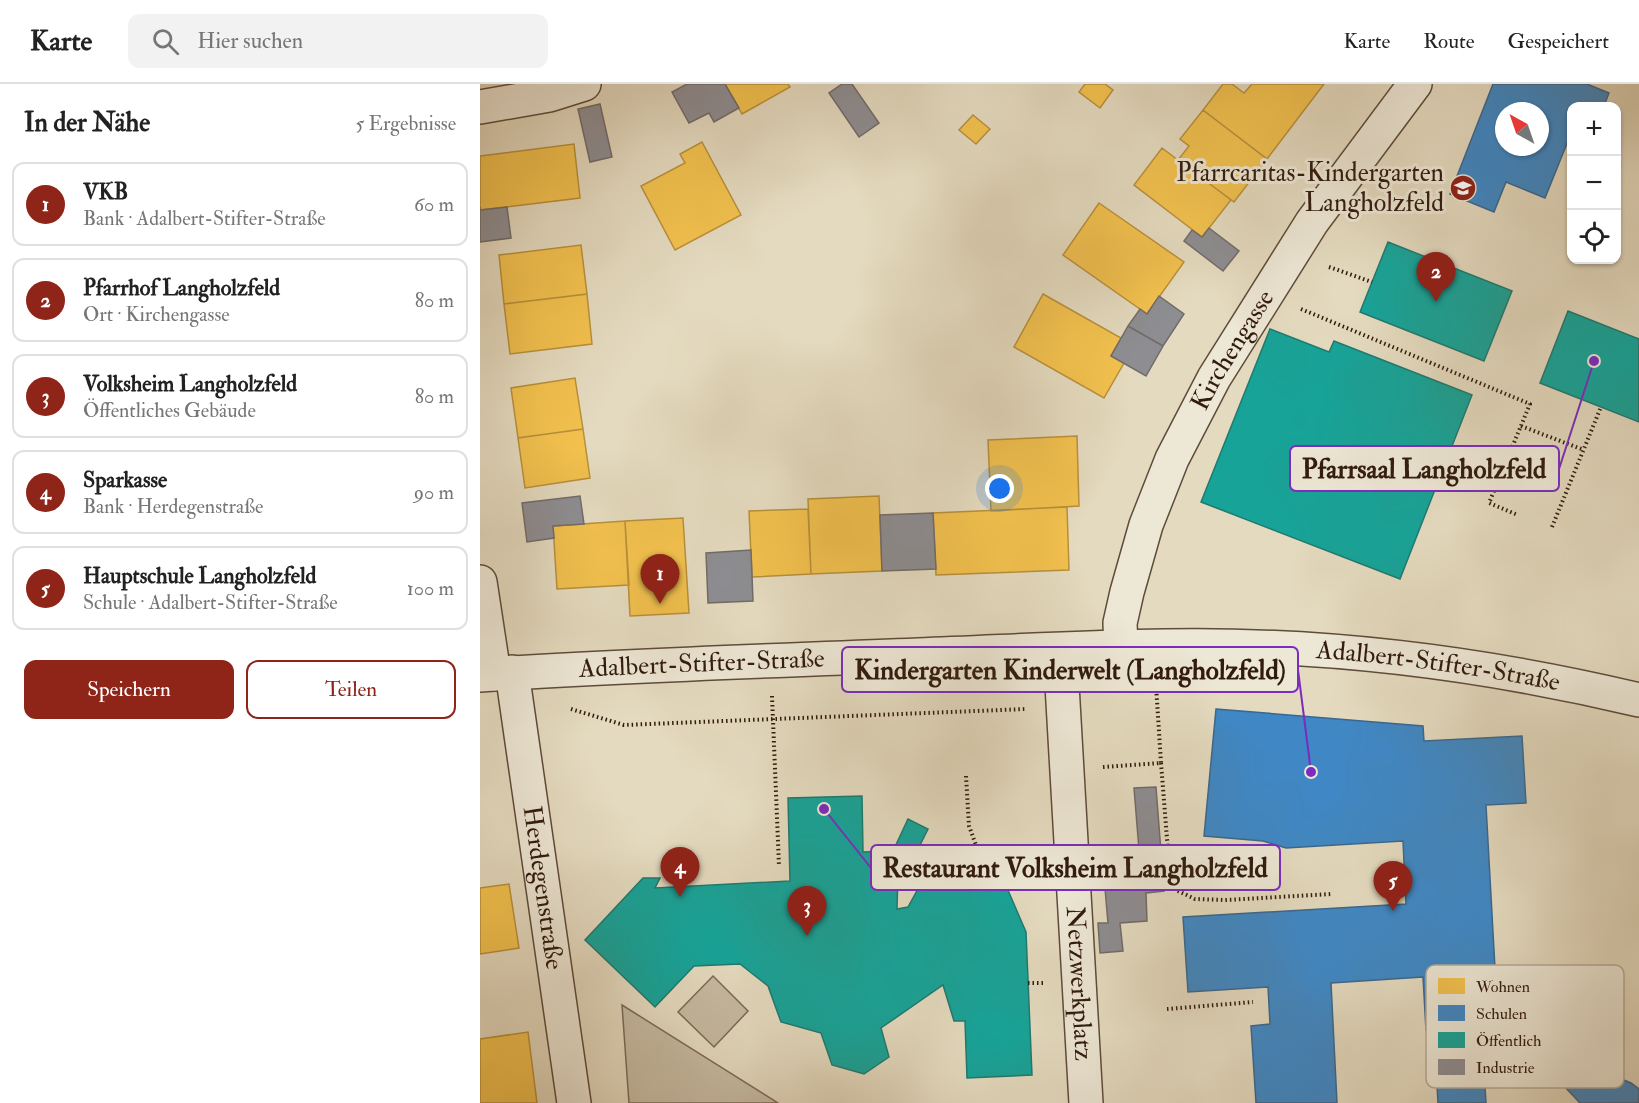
<!DOCTYPE html>
<html lang="de">
<head>
<meta charset="utf-8">
<style>
  body { margin:0; font-family:"IM FELL Double Pica",serif; background:#f2f2f2; color:#222 }
  .controls { position:absolute; right:18px; top:18px; display:grid; overflow:hidden; border-radius:12px; box-shadow:0 2px 4px #0004 }
  .controls button { width:54px; height:54px; display:grid; place-items:center; padding:0; border:0; border-bottom:2px solid #e0e0e0; background:#fff; color:#222; font:30px sans-serif }
  .compass { position:absolute; left:1015px; top:18px; width:54px; height:54px; border-radius:50%; background:#fff; box-shadow:0 2px 4px #0004; rotate:320deg }
  .you { position:absolute; left:520px; top:405px; width:21px; height:21px; margin:-15px; border:4px solid #fff; border-radius:50%; background:#1a73e8; box-shadow:0 0 0 9px #1a73e833 }
  .badge { display:grid; place-items:center; width:39px; height:39px; border-radius:50%; background:#8f2418; color:#fff; font-size:20px; font-weight:700 }
  .pin { position:absolute; translate:-50% -50px; filter:drop-shadow(0 2px 3px #0008) }
  .pin::after { content:''; position:absolute; top:32px; width:21px; height:18px; background:inherit; clip-path:polygon(0 0,100% 0,50% 100%) }
  .list { margin:0; padding:0; list-style:none }
  h2 { display:flex; justify-content:space-between; align-items:center; height:78px; margin:0; padding:0 24px; font-size:26px }
  h2 small { font-size:20px; font-weight:400; color:#767676 }
  .list li { display:grid; grid-template-columns:39px 1fr auto; gap:18px; align-items:center; box-sizing:border-box; height:84px; margin:0 12px 12px; padding:0 12px; border:2px solid #e0e0e0; border-radius:12px }
  .list b { display:block; font-size:22px; white-space:nowrap }
  .list p { margin:0; font-size:20px; white-space:nowrap; color:#767676 }
  .list em { font-size:20px; font-style:normal; color:#767676 }
  .actions { display:flex; gap:12px; padding:18px 24px }
  .actions a { flex:1; padding:14px 0; border:2px solid #8f2418; border-radius:12px; text-align:center; font-size:21px; color:#8f2418 }
  .actions .main { background:#8f2418; color:#fff }
  .icon { flex:none; width:33px; height:33px; fill:none; stroke:currentColor; stroke-width:2; stroke-linecap:round; stroke-linejoin:round }
  .map { position:relative; flex:none; width:1159px; height:1019px; overflow:hidden }
  header { display:flex; align-items:center; gap:36px; box-sizing:border-box; height:84px; padding:0 30px; background:#fff; border-bottom:2px solid #e0e0e0 }
  header strong { font-size:28px }
  nav { display:flex; gap:33px; margin-inline-start:auto; font-size:21px }
  .search { width:420px; height:54px; background:#f2f2f2; display:flex; align-items:center; gap:15px; box-sizing:border-box; padding:0 21px; border-radius:12px; color:#767676; font-size:22px }
  main { display:flex }
  aside { flex:1; background:#fff }
  .map>svg:first-child { display:block }
  .green { fill:#c6baa1; stroke:#7c6a58; stroke-width:1.5 }
  .homes { fill:#f2c14e; stroke:#b88f3b; stroke-width:1.5 }
  .schools { fill:#3f88c5; stroke:#3b678e; stroke-width:1.5; fill-rule:evenodd }
  .public { fill:#17a398; stroke:#1f7a6f; stroke-width:1.5 }
  .industry { fill:#8d8d92; stroke:#716b6a; stroke-width:1.5 }
  .lines { fill:none; stroke-linecap:round; stroke-linejoin:round }
  .street-casing { stroke:#5e4b3a; stroke-width:36 }
  .path { stroke:#311b0e; stroke-width:4; stroke-dasharray:1.5 3; stroke-linecap:butt }
  .street { stroke:#ede7d5; stroke-width:33 }
  .labels { text-anchor:middle; dominant-baseline:central; stroke-width:6; stroke-linejoin:round; paint-order:stroke }
  .poi-label { font-size:26px; fill:#311b0e; stroke:#ede7d5; text-anchor:end }
  .street-label { font-size:26px; fill:#311b0e; stroke:#ede7d5 }
  .key { fill:#ede7d5; stroke:#b5aa99; stroke-width:1.5 }
  .key-label { font-size:16px; fill:#311b0e }
  .leader { fill:none; stroke:#7b2cbf; stroke-width:2 }
  .callout-dot { fill:#7b2cbf; stroke:#ede7d5; stroke-width:2 }
  .callout { fill:#ede7d5; stroke:#7b2cbf; stroke-width:2 }
  .callout-label { font-size:27px; text-anchor:middle; font-weight:bold; fill:#311b0e }
</style>
</head>
<body>
<header>
<strong>Karte</strong>
<div class="search"><svg class="icon" aria-label="search" viewBox="0 0 24 24"><circle cx="10" cy="10" r="6"/><path d="M15 15l6 6"/></svg>Hier suchen</div>
<nav><a>Karte</a><a>Route</a><a>Gespeichert</a></nav>
</header>
<main>
<aside>
<h2>In der Nähe<small>5 Ergebnisse</small></h2>
<ul class="list">
<li><span class="badge">1</span><div><b>VKB</b><p>Bank · Adalbert-Stifter-Straße</p></div><em>60 m</em></li>
<li><span class="badge">2</span><div><b>Pfarrhof Langholzfeld</b><p>Ort · Kirchengasse</p></div><em>80 m</em></li>
<li><span class="badge">3</span><div><b>Volksheim Langholzfeld</b><p>Öffentliches Gebäude</p></div><em>80 m</em></li>
<li><span class="badge">4</span><div><b>Sparkasse</b><p>Bank · Herdegenstraße</p></div><em>90 m</em></li>
<li><span class="badge">5</span><div><b>Hauptschule Langholzfeld</b><p>Schule · Adalbert-Stifter-Straße</p></div><em>100 m</em></li>
</ul>
<div class="actions"><a class="main">Speichern</a><a>Teilen</a></div>
</aside>
<div class="map">
<svg width="1159" height="1019" viewBox="0 0 1159 1019">
  <rect width="100%" height="100%" fill="#e4dabf"/>
  <filter id="stains"><feTurbulence type="fractalNoise" baseFrequency=".00333" numOctaves="4"/><feColorMatrix values="0 0 0 0 .2 0 0 0 0 .09 0 0 0 0 .02 0 0 0 .5 -.17"/></filter>
  <radialGradient id="worn" r=".72"><stop offset=".6" stop-color="#630" stop-opacity="0"/><stop offset="1" stop-color="#630" stop-opacity=".3"/></radialGradient>
  <path class="green" d="M 233,892 L 268,927 L 234,963 L 198,928 Z
    M 142,921 L 298,1019 L 149,1019 Z"/>
  <path class="homes" d="M 245,0 L 308,0 L 310,3 L 262,30 Z
    M 605,0 L 625,0 L 633,6 L 620,24 L 599,8 Z
    M 743,0 L 752,0 L 764,9 L 772,0 L 844,0 L 787,75 L 723,26 Z
    M 723,26 L 787,75 L 754,118 L 698,76 L 709,62 L 700,55 Z
    M 493,31 L 510,45 L 496,60 L 479,46 Z
    M 222,58 L 261,131 L 195,166 L 161,102 L 205,79 L 200,70 Z
    M 94,60 L 100,114 L 0,126 L 0,72 Z
    M 682,64 L 751,116 L 722,153 L 654,101 Z
    M 619,119 L 704,178 L 667,230 L 583,171 Z
    M 101,161 L 107,210 L 24,220 L 19,171 Z
    M 107,210 L 112,260 L 30,270 L 24,220 Z
    M 563,210 L 641,254 L 631,272 L 644,279 L 624,314 L 534,263 Z
    M 95,294 L 103,345 L 38,354 L 31,304 Z
    M 103,345 L 110,394 L 45,404 L 38,354 Z
    M 597,352 L 599,422 L 511,427 L 508,356 Z
    M 399,412 L 402,487 L 331,490 L 328,415 Z
    M 587,423 L 589,486 L 456,491 L 453,429 Z
    M 328,425 L 331,490 L 272,493 L 269,427 Z
    M 203,434 L 209,529 L 150,532 L 145,437 Z
    M 145,437 L 149,501 L 77,505 L 73,442 Z
    M 29,800 L 39,864 L 0,870 L 0,804 Z
    M 48,948 L 57,1019 L 0,1019 L 0,955 Z"/>
  <path class="schools" d="M 1013,0 L 1107,0 L 1129,9 L 1124,22 L 1092,22 L 1092,52 L 1090,52 L 1065,114 L 1026,98 L 1014,128 L 970,110 ZM 1024,27 L 1060,27 L 1060,63 L 1024,63 Z
    M 736,625 L 943,642 L 944,657 L 1042,652 L 1046,719 L 1006,721 L 1018,939 L 1001,939 L 1006,1019 L 958,1019 L 954,945 L 946,946 L 943,893 L 851,899 L 857,1019 L 776,1019 L 771,942 L 790,940 L 788,903 L 708,908 L 703,833 L 926,820 L 923,757 L 806,764 L 783,757 L 724,752 Z
    M 1127,989 L 1151,999 L 1159,1005 L 1159,1019 L 1100,1019 L 1083,1001 L 1102,990 Z"/>
  <path class="public" d="M 908,158 L 1032,207 L 1004,277 L 880,228 Z
    M 1088,227 L 1159,255 L 1159,338 L 1060,299 Z
    M 790,245 L 849,268 L 854,257 L 992,311 L 920,495 L 721,418 Z
    M 382,712 L 383,768 L 413,767 L 428,735 L 448,745 L 426,789 L 418,789 L 417,825 L 428,823 L 462,761 L 524,797 L 546,848 L 552,991 L 487,994 L 485,937 L 474,937 L 463,901 L 401,944 L 409,973 L 384,990 L 352,981 L 341,949 L 301,938 L 288,902 L 260,880 L 214,882 L 175,923 L 105,856 L 163,794 L 180,794 L 175,804 L 310,797 L 308,714 Z"/>
  <path class="industry" d="M 207,0 L 245,0 L 259,24 L 234,38 L 229,29 L 209,39 L 192,8 Z
    M 362,0 L 372,0 L 399,39 L 379,53 L 349,9 Z
    M 120,20 L 132,73 L 110,78 L 98,25 Z
    M 0,123 L 0,126 L 27,123 L 31,154 L 0,158 Z
    M 729,144 L 759,167 L 743,187 L 704,157 L 712,146 L 722,153 Z
    M 679,212 L 704,230 L 683,262 L 648,242 L 660,225 L 667,230 Z
    M 648,242 L 683,262 L 666,292 L 631,272 Z
    M 100,412 L 104,440 L 73,442 L 74,454 L 47,458 L 42,419 Z
    M 453,429 L 456,485 L 402,487 L 400,431 Z
    M 271,466 L 273,517 L 228,519 L 226,469 Z
    M 676,703 L 684,807 L 666,809 L 667,837 L 640,839 L 643,867 L 620,869 L 618,839 L 628,839 L 623,781 L 660,778 L 654,704 Z"/>
  <g class="lines">
    <defs>
      <g id="street">
        <path d="M 0,23 L 69,11 L 104,0"/>
        <path d="M 0,498 L 14,590"/>
        <path id="s1" d="M 641,564 L 640,539 L 647,508 L 666,441 L 692,375 L 734,294 L 832,138 L 935,0"/>
        <path id="s2" d="M 580,566 L 606,1019"/>
        <path id="s3" d="M 32,588 L 94,1019"/>
        <path id="s4" d="M 0,591 C 146,581 292,577 438,571 C 520,568 602,563 684,562 C 844,559 1003,579 1159,616"/>
      </g>
    </defs>
    <use href="#street" class="street-casing"/>
    <path class="path" d="M 849,183 L 892,198
      M 821,225 L 1050,320 L 1009,419 L 1038,431
      M 1041,342 L 1104,366
      M 1072,443 L 1121,323
      M 292,612 L 299,782
      M 91,625 L 144,641 L 546,625
      M 681,679 L 690,792 L 696,806 L 715,815 L 745,816 L 852,810
      M 623,683 L 681,679 L 676,601
      M 486,692 L 489,742 L 500,772 L 501,783
      M 548,899 L 563,899
      M 687,925 L 773,918"/>
    <use href="#street" class="street"/>
  </g>
  <defs>
    <symbol id="school-disc" viewBox="-11 -11 22 22"><circle r="9.5" fill="#8f2418" stroke="#ede7d5"/><path d="M0-5L7-2L0 1L-7-2ZM-4 1L0 2.5L4 1V4Q0 6-4 4Z" fill="#fff"/></symbol>
  </defs>
  <g fill-rule="evenodd">
    <use href="#school-disc" x="968" y="89" width="30" height="30"/>
  </g>
  <g class="labels">
    <g class="poi-label">
      <text x="964" y="89">Pfarrcaritas-Kindergarten<tspan x="964" dy="30">Langholzfeld</tspan></text>
    </g>
    <g class="street-label">
      <text stroke="none"><textPath href="#s1" startOffset="322">Kirchengasse</textPath></text>
      <text stroke="none"><textPath href="#s4" startOffset="222">Adalbert-Stifter-Straße</textPath></text>
      <text stroke="none"><textPath href="#s4" startOffset="960">Adalbert-Stifter-Straße</textPath></text>
      <text stroke="none"><textPath href="#s3" startOffset="218">Herdegenstraße</textPath></text>
      <text stroke="none"><textPath href="#s2" startOffset="334">Netzwerkplatz</textPath></text>
    </g>
  </g>
  <rect x="946" y="881" width="198" height="123" rx="9" class="key"/>
  <rect x="958" y="894" width="27" height="16" fill="#f2c14e"/>
  <rect x="958" y="921" width="27" height="16" fill="#3f88c5"/>
  <rect x="958" y="948" width="27" height="16" fill="#17a398"/>
  <rect x="958" y="975" width="27" height="16" fill="#8d8d92"/>
  <g class="key-label">
    <text x="996" y="908">Wohnen</text>
    <text x="996" y="935">Schulen</text>
    <text x="996" y="962">Öffentlich</text>
    <text x="996" y="989">Industrie</text>
  </g>
  <path class="leader" d="M1114 277L1079 385M831 688L818 586M344 725L391 784"/>
  <g class="callout-dot">
    <circle cx="1114" cy="277" r="6"/>
    <circle cx="831" cy="688" r="6"/>
    <circle cx="344" cy="725" r="6"/>
  </g>
  <g class="callout">
    <rect x="810" y="362" width="269" height="45" rx="6"/>
    <rect x="362" y="563" width="456" height="45" rx="6"/>
    <rect x="391" y="761" width="409" height="45" rx="6"/>
  </g>
  <g class="callout-label">
    <text x="944" y="394">Pfarrsaal Langholzfeld</text>
    <text x="590" y="595">Kindergarten Kinderwelt (Langholzfeld)</text>
    <text x="595" y="793">Restaurant Volksheim Langholzfeld</text>
  </g>
  <rect width="100%" height="100%" filter="url(#stains)"/>
  <rect width="100%" height="100%" fill="url(#worn)"/>
</svg>
<div class="controls">
<button>+</button>
<button>−</button>
<button><svg class="icon" aria-label="locate" viewBox="0 0 24 24"><circle cx="12" cy="12" r="6"/><path d="M12 2v4M12 18v4M2 12h4M18 12h4"/></svg></button>
</div>
<svg class="compass" viewBox="-18 -18 36 36"><path d="M0-13l5 13h-10z" fill="#e53935"/><path d="M0 13l5-13h-10z" fill="#767676"/></svg>
<div class="you"></div>
<div class="pin badge" style="left:180px;top:520px">1</div>
<div class="pin badge" style="left:956px;top:218px">2</div>
<div class="pin badge" style="left:327px;top:852px">3</div>
<div class="pin badge" style="left:200px;top:813px">4</div>
<div class="pin badge" style="left:913px;top:827px">5</div>
</div>
</main>
</body>
</html>
